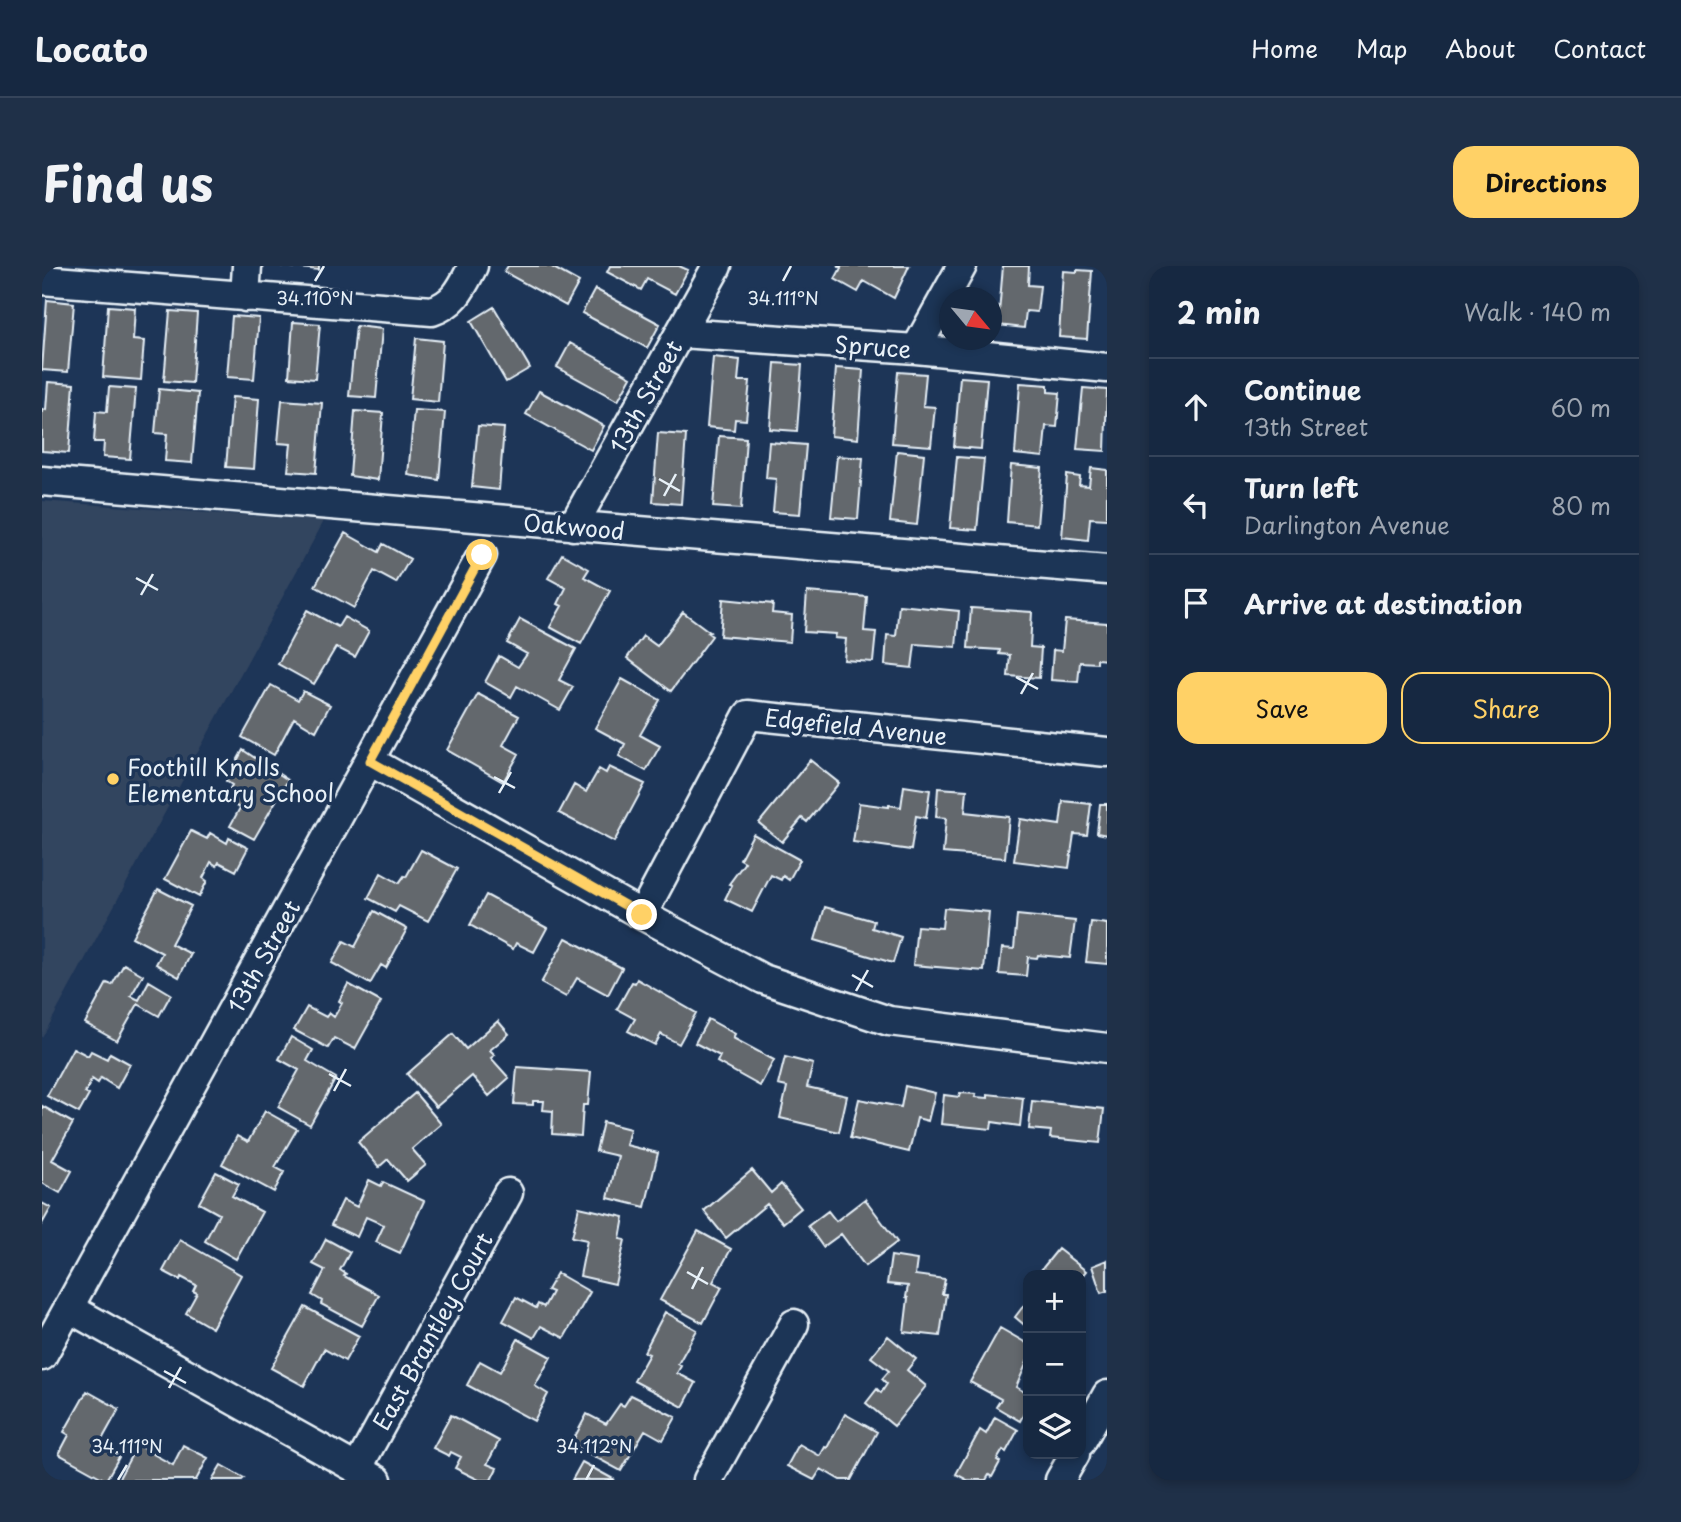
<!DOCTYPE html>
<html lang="en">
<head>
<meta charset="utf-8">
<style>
  body { margin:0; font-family:"Playpen Sans",sans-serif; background:#1f3048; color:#f1f3f6 }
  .controls { position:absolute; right:21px; bottom:21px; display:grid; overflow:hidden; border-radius:14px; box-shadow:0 4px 10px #0003 }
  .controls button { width:63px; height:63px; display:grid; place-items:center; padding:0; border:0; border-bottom:2px solid #35445a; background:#162841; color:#f1f3f6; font:35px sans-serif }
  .compass { position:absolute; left:897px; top:21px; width:63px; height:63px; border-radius:50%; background:#162841; box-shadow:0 4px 10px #0003; rotate:119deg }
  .stop { position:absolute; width:21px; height:21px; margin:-16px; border:5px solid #ffd166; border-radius:50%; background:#fff }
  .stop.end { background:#ffd166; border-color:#fff; box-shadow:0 2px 7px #0008 }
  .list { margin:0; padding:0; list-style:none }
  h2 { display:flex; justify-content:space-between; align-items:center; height:91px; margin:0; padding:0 28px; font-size:30px }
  h2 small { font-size:23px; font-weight:400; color:#9ea6b1 }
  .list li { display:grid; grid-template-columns:46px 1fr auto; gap:21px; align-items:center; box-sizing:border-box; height:98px; padding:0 28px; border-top:2px solid #35445a }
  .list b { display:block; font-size:26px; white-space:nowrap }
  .list p { margin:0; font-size:23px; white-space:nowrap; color:#9ea6b1 }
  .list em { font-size:23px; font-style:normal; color:#9ea6b1 }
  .actions { display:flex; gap:14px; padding:21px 28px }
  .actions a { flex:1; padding:16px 0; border:2px solid #ffd166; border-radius:21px; text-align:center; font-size:24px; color:#ffd166 }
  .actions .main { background:#ffd166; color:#111 }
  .icon { flex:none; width:38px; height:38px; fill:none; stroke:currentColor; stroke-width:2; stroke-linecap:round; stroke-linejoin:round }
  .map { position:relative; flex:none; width:1065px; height:1214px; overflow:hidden; border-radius:21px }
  header { display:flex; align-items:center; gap:42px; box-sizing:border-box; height:98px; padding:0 35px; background:#162841; border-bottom:2px solid #35445a }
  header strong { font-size:33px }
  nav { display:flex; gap:38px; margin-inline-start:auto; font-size:24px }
  .intro { display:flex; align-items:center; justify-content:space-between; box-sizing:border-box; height:168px; padding:0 42px }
  h1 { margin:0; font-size:49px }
  .button { padding:18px 32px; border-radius:21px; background:#ffd166; color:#111; font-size:24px; font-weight:700 }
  main { display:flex; gap:42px; padding:0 42px }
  aside { flex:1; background:#162841; border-radius:21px; box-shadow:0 4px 10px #0003 }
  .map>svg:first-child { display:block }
  .built { fill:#32445e }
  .building { fill:#63676d; stroke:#e8f1f8; stroke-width:2 }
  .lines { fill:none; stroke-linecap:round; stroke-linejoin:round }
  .minor-casing { stroke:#e8f1f8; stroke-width:33 }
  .minor { stroke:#1d3557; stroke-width:28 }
  .route { stroke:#ffd166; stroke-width:9 }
  .ticks { fill:none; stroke:#e8f1f8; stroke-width:2.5 }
  .poi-dot { fill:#ffd166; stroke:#1d3557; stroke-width:2.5 }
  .labels { text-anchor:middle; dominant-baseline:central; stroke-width:7; stroke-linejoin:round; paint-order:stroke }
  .street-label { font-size:23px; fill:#e8f1f8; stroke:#1d3557 }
  .poi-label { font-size:23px; fill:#e8f1f8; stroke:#1d3557; text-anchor:start }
  .ticks-label { font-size:18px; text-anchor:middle; fill:#e8f1f8; stroke:#1d3557; stroke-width:7; stroke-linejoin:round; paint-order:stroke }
</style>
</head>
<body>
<header>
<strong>Locato</strong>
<nav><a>Home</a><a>Map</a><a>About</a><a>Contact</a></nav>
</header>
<div class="intro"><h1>Find us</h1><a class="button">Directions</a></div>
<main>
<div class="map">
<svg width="1065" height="1214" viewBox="0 0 1065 1214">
  <rect width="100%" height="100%" fill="#1d3557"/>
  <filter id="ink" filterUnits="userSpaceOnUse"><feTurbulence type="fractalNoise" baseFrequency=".0143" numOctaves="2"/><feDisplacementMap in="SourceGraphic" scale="14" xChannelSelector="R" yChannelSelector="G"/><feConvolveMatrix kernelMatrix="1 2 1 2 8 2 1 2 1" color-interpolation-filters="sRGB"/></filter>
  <g filter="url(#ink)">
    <path class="built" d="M 0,235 L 282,255 L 0,772 Z"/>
    <path class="building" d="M 238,0 L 277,0 L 277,4 Z
      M 466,0 L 508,0 L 537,16 L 524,40 L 462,6 Z
      M 568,0 L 637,0 L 646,4 L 633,28 L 605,13 L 599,24 L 565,6 Z
      M 795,0 L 867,0 L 852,32 L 822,15 L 816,26 L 793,13 L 799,2 Z
      M 961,0 L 987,0 L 986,19 L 998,20 L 995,46 L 984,45 L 982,62 L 956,59 Z
      M 1035,4 L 1050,5 L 1045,73 L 1017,71 L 1021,5 L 1035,6 Z
      M 553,23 L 618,58 L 605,82 L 540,47 Z
      M 5,34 L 32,37 L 26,106 L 0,104 Z
      M 66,40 L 93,42 L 91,74 L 102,75 L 99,114 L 61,111 Z
      M 452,41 L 488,102 L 464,116 L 429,55 Z
      M 128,45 L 155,47 L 150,117 L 122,115 Z
      M 190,50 L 217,52 L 212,113 L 185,111 Z
      M 251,56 L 278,58 L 273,113 L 247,111 Z
      M 314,60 L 340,63 L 334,132 L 307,130 Z
      M 374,72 L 401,75 L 396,136 L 368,133 Z
      M 528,77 L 589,111 L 576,135 L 515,101 Z
      M 671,91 L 698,94 L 696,115 L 708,115 L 704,154 L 693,153 L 692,164 L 665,161 Z
      M 733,97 L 760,99 L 755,165 L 728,163 Z
      M 794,102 L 821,104 L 816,173 L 789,170 Z
      M 856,106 L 884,108 L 881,140 L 893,141 L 889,180 L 850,177 Z
      M 918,111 L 945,113 L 939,183 L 912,181 Z
      M 6,116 L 32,118 L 27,187 L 0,185 L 0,143 L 4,144 Z
      M 978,117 L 1006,119 L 1006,126 L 1018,127 L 1015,161 L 1004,160 L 1001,191 L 973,188 Z
      M 67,121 L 94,123 L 88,193 L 61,191 L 62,176 L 52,176 L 54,145 L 65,146 Z
      M 1041,122 L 1065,124 L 1063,185 L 1035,183 Z
      M 117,123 L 156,127 L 150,197 L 123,195 L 125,168 L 113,167 Z
      M 497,125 L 562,160 L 549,184 L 484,148 Z
      M 190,131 L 217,133 L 212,203 L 184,201 Z
      M 240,134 L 280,137 L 274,207 L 246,205 L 249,178 L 236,177 Z
      M 372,144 L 403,146 L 397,214 L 366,209 Z
      M 313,145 L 341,147 L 336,214 L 308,210 Z
      M 436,160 L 462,162 L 457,224 L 430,221 Z
      M 616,167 L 644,169 L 639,238 L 611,236 Z
      M 677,170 L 704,172 L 699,243 L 671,241 Z
      M 727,176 L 764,179 L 758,248 L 731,246 L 734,213 L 724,212 Z
      M 855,185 L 882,188 L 875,259 L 848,256 Z
      M 795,190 L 821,192 L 816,253 L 789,251 Z
      M 915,191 L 942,193 L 935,264 L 908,262 Z
      M 969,199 L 1000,202 L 995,259 L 965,256 Z
      M 1049,202 L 1065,204 L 1065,253 L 1048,252 L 1046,274 L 1020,271 L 1025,209 L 1038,211 L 1037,219 L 1047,220 Z
      M 303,267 L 337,286 L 341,278 L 368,293 L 354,317 L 332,305 L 312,342 L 273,320 Z
      M 520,288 L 547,303 L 542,311 L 568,325 L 539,378 L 508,361 L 520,340 L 516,338 L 524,322 L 506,312 Z
      M 765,326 L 825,331 L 822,365 L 834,366 L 831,396 L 802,394 L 804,373 L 793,372 L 794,368 L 762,366 Z
      M 681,333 L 731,338 L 730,347 L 750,349 L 748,376 L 678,370 Z
      M 857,339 L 917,345 L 914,381 L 873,378 L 870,402 L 843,399 L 845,369 L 854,370 Z
      M 929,342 L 990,346 L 988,381 L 999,382 L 997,412 L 966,410 L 968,389 L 957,388 L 958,384 L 926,382 Z
      M 265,344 L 296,361 L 302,351 L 327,365 L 313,391 L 294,381 L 272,418 L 236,398 Z
      M 641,346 L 668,366 L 666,367 L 670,370 L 629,425 L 585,392 L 601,370 L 615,380 Z
      M 478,353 L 534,383 L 517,414 L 531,421 L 518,444 L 475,420 L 469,431 L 443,416 L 457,390 L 476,401 L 485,388 L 465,377 Z
      M 1023,354 L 1065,357 L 1065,394 L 1055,393 L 1055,397 L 1038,396 L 1036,416 L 1009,414 L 1011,384 L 1020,385 Z
      M 580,413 L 618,434 L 598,469 L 618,480 L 604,505 L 577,490 L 583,478 L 553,462 Z
      M 229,419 L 256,434 L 261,425 L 288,439 L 274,465 L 252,452 L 232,489 L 200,471 Z
      M 436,428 L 477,450 L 461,479 L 477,488 L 461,516 L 405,484 Z
      M 201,484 L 246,514 L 212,573 L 188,560 L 198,542 L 182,533 L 190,519 L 184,515 Z
      M 768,494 L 797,517 L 765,556 L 760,552 L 740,576 L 717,557 Z
      M 567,501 L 603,518 L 572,576 L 517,547 L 532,519 L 544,526 L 557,503 L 564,507 Z
      M 862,520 L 888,524 L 884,552 L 874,550 L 869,584 L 811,576 L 817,537 L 847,541 L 847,539 L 859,541 Z
      M 896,522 L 925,524 L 923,546 L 967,551 L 963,592 L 901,587 L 904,552 L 894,551 Z
      M 1021,535 L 1049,538 L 1045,569 L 1032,568 L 1027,602 L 972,595 L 978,553 L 1018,559 Z
      M 1058,538 L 1065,538 L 1065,569 L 1055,567 Z
      M 149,565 L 165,573 L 168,567 L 185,577 L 187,572 L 206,582 L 194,605 L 177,596 L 175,600 L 169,596 L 161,612 L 165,615 L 157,631 L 123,613 Z
      M 711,568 L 758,594 L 747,614 L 741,610 L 739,614 L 729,609 L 710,646 L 683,633 L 690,619 L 687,618 L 703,596 L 698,593 Z
      M 379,584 L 415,603 L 386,655 L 357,640 L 353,646 L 326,632 L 339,607 L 357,617 L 362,610 L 364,611 Z
      M 116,623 L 149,640 L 129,678 L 149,688 L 137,711 L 114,698 L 120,687 L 90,671 Z
      M 444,629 L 505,662 L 492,686 L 474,677 L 471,683 L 428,659 Z
      M 783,641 L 832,655 L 830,662 L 859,671 L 851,697 L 773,674 Z
      M 902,642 L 947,646 L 942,705 L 871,699 L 875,660 L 900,662 Z
      M 332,645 L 365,663 L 344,702 L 339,699 L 328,718 L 290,697 L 302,675 L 313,681 Z
      M 975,649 L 1033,655 L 1028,692 L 996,689 L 995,692 L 986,691 L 984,710 L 957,708 L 960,682 L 972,683 Z
      M 1049,656 L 1065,658 L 1065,698 L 1044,696 Z
      M 524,672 L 580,702 L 566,729 L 535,712 L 524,731 L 499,717 Z
      M 82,698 L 101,709 L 89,730 L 97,734 L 107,715 L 129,728 L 117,750 L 96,738 L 75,775 L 43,757 L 65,717 L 70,719 Z
      M 595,713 L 654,747 L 637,778 L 619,768 L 613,779 L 586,765 L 593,753 L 575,743 L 590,716 L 593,717 Z
      M 306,718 L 339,736 L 313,783 L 292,772 L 286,782 L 252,764 L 265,741 L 284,751 L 287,747 L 292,751 L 300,737 L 297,735 Z
      M 666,753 L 693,768 L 691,772 L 732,794 L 718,820 L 675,796 L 678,790 L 653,777 Z
      M 456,755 L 467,768 L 448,784 L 453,789 L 449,792 L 467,812 L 447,830 L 430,810 L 394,841 L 365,808 L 411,768 L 424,783 Z
      M 249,771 L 271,784 L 265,795 L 294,812 L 268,859 L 236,841 L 257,804 L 237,793 Z
      M 31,782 L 46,790 L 49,785 L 65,793 L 68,787 L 88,798 L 75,822 L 59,812 L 56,817 L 50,813 L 43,827 L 47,829 L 37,847 L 5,830 Z
      M 743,791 L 771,798 L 765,821 L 805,830 L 797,866 L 738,852 L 745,821 L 736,819 Z
      M 475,801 L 549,806 L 546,839 L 541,839 L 539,870 L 510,868 L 511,845 L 501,844 L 502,835 L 491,835 L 491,839 L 472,838 Z
      M 863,820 L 893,827 L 886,855 L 875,852 L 867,886 L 808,872 L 817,833 L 859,841 Z
      M 373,827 L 399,858 L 370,883 L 384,899 L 365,915 L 346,893 L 337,901 L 316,876 Z
      M 918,827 L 934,828 L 933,831 L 946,832 L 946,828 L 981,832 L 978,860 L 950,856 L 949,863 L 899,858 L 902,829 L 917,831 Z
      M 990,835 L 1062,843 L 1058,877 L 1008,872 L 1009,865 L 987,863 Z
      M 0,840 L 31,857 L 10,894 L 30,905 L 18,927 L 0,917 Z
      M 223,845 L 255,863 L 233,901 L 242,906 L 232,926 L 180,898 L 195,870 L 206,876 Z
      M 561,856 L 588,863 L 584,879 L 616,887 L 603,941 L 566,932 L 576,890 L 554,885 Z
      M 710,904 L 729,927 L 739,918 L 759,942 L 741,957 L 725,938 L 684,972 L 662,945 Z
      M 174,906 L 197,918 L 190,930 L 220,946 L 194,993 L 163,975 L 177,948 L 157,937 Z
      M 327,914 L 339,920 L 341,916 L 382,935 L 358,987 L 334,976 L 342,959 L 324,951 L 315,971 L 289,959 L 301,934 L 315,941 Z
      M 823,933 L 855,976 L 823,1000 L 799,968 L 781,981 L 766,960 L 786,945 L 794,955 Z
      M 0,937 L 9,942 L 0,958 Z
      M 537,941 L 582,951 L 578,973 L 583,974 L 573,1018 L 538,1010 L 545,974 L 530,971 Z
      M 656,965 L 689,983 L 671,1016 L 680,1021 L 661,1057 L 618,1034 Z
      M 284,973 L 308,986 L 298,1004 L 304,1008 L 302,1010 L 337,1029 L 320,1060 L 279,1038 L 280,1035 L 270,1029 L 283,1004 L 271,998 Z
      M 138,974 L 199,1009 L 170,1062 L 144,1047 L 155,1027 L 151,1025 L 154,1019 L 139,1011 L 138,1014 L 121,1005 Z
      M 1016,983 L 1044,1005 L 1039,1011 L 1039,1009 L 995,1009 Z
      M 849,990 L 875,994 L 873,1009 L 903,1013 L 900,1028 L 904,1028 L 898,1070 L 862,1066 L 866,1032 L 864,1031 L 866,1020 L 845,1018 Z
      M 1065,994 L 1065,1025 L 1059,1027 L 1050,1000 Z
      M 515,1007 L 548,1026 L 522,1072 L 499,1060 L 492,1072 L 461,1055 L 474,1031 L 494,1042 L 496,1038 L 502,1041 L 510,1026 L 505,1024 Z
      M 986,1034 L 986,1062 L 973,1051 Z
      M 263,1041 L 317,1070 L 303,1095 L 282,1083 L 262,1120 L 229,1102 Z
      M 623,1046 L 655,1064 L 636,1098 L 639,1100 L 635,1107 L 654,1117 L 641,1141 L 592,1115 L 607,1088 L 602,1086 Z
      M 958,1062 L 986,1078 L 986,1094 L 974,1121 L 986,1128 L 986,1140 L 978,1155 L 954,1141 L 959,1133 L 928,1116 Z
      M 846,1070 L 874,1093 L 865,1104 L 884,1120 L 852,1160 L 824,1137 L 835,1123 L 839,1127 L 845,1118 L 840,1113 L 847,1105 L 829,1091 Z
      M 476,1073 L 509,1091 L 493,1120 L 506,1128 L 492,1155 L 425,1119 L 438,1095 L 458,1106 Z
      M 45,1125 L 77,1143 L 57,1179 L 77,1191 L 64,1214 L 17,1188 L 27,1169 L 22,1166 Z
      M 589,1129 L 634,1151 L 621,1174 L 603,1164 L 579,1205 L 529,1178 L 545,1148 L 564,1158 L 578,1138 L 582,1140 Z
      M 803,1148 L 835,1166 L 809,1214 L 798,1214 L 779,1203 L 772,1214 L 745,1200 L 757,1178 L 778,1190 L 783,1181 L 785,1182 Z
      M 409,1149 L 457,1175 L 445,1198 L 455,1202 L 449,1214 L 437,1214 L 413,1202 L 419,1191 L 409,1186 L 407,1190 L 391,1182 Z
      M 953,1151 L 976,1164 L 964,1186 L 961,1184 L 955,1194 L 958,1196 L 950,1211 L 947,1209 L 944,1214 L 925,1214 L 914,1208 L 938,1164 L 944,1168 Z
      M 95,1179 L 131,1199 L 141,1179 L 166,1192 L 154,1214 L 76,1214 Z
      M 540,1196 L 573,1214 L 530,1214 Z
      M 179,1199 L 202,1212 L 200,1214 L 170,1214 Z"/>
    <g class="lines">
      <defs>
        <path id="minor" d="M 0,14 L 390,45 C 414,37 420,21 431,0
          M 203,31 L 205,0
          M 638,67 L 874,83 L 1065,102
          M 874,83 L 920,0
          M 0,215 L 1065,304
          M 531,260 L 675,0
          M 328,495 L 600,649 L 721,713 L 847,755 L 1065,782
          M 600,649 L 706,449 L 1065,486
          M 27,1042 L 335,1214
          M 0,1090 L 440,289
          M 1039,1176 L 1065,1129
          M 315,1203 L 466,927
          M 666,1214 L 752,1058
          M 1018,1214 L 1033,1188"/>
      </defs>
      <use href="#minor" class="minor-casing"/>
      <use href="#minor" class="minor"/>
    </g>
  </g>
  <g class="lines" filter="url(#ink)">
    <path class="route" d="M 440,289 L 328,495 L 600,649"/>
  </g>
  <path class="ticks" d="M 273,15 L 282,0M 741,15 L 749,0M 617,213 L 638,225M 622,230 L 634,208M 94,312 L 116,324M 99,329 L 111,308M 974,411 L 996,423M 979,428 L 991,407M 452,511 L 473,522M 457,527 L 469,506M 810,709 L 831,721M 814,725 L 826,704M 287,808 L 309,820M 292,825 L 304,803M 645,1006 L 666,1018M 650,1023 L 661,1001M 122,1105 L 144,1117M 127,1122 L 139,1101M 76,1214 L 85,1199M 544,1214 L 552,1199"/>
  <circle class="poi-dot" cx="71" cy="513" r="7"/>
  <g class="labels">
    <g class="street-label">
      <text transform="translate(831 80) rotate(4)">Spruce</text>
      <text transform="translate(603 130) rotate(-61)">13th Street</text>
      <text transform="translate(532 260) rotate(5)">Oakwood</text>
      <text transform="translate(814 460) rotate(6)">Edgefield Avenue</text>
      <text transform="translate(221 690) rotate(-61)">13th Street</text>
      <text transform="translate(390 1065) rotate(-61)">East Brantley Court</text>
    </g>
    <g class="poi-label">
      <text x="85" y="500">Foothill Knolls<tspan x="85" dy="26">Elementary School</tspan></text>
    </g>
  </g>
  <g class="ticks-label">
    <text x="273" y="39">34.110°N</text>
    <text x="741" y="39">34.111°N</text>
    <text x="85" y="1187">34.111°N</text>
    <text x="552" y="1187">34.112°N</text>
  </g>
</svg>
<div class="controls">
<button>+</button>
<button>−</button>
<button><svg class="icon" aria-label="layers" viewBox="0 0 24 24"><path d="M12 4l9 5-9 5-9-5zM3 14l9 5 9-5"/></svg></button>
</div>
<svg class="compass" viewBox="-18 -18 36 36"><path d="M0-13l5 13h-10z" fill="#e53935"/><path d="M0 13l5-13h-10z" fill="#9ea6b1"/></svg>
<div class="stop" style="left:440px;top:289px"></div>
<div class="stop end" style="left:600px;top:649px"></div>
</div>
<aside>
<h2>2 min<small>Walk · 140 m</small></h2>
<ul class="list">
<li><svg class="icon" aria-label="ahead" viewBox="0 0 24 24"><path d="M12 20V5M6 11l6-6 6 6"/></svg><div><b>Continue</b><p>13th Street</p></div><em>60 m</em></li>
<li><svg class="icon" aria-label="left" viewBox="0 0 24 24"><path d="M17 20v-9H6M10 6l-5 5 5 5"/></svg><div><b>Turn left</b><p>Darlington Avenue</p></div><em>80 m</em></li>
<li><svg class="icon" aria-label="arrive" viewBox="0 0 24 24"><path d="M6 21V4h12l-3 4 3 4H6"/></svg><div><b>Arrive at destination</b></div></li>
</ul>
<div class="actions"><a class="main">Save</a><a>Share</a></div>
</aside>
</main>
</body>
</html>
